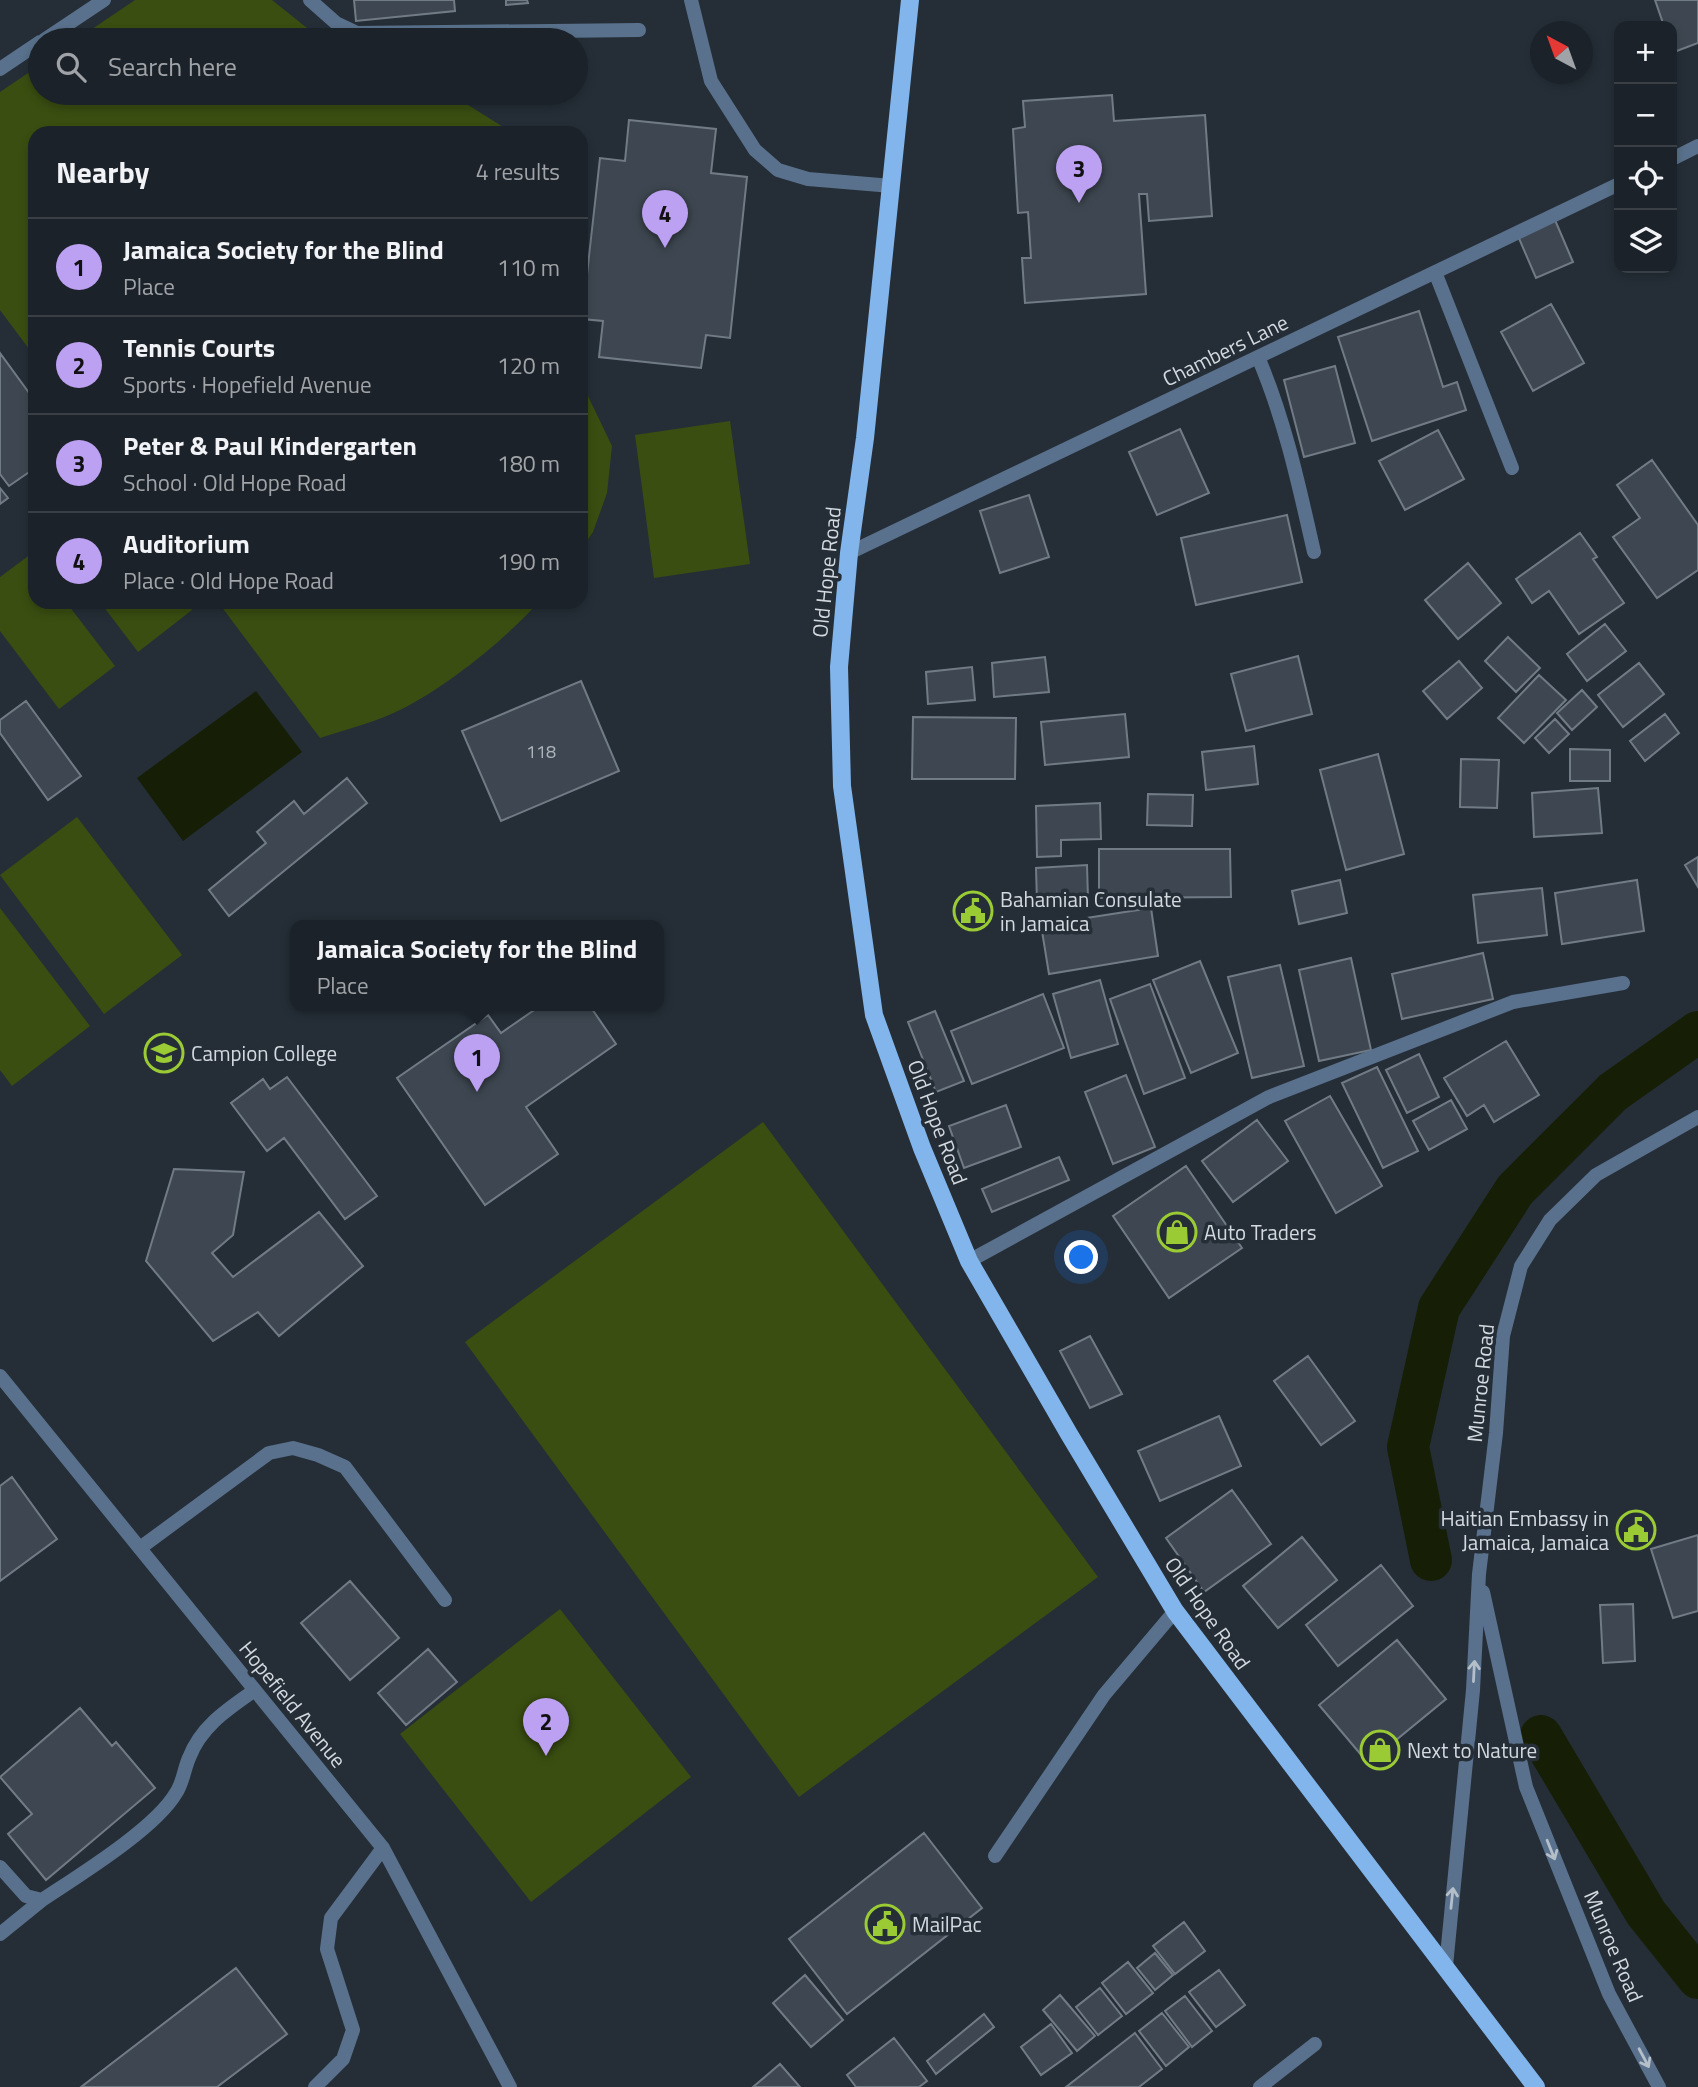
<!DOCTYPE html>
<html lang="en">
<head>
<meta charset="utf-8">
<style>
  body { margin:0; font-family:"Titillium Web",sans-serif; background:#252a31; color:#f1f3f6 }
  .controls { position:absolute; right:21px; top:21px; display:grid; overflow:hidden; border-radius:14px; box-shadow:0 4px 10px #0003 }
  .controls button { width:63px; height:63px; display:grid; place-items:center; padding:0; border:0; border-bottom:2px solid #3a3f46; background:#1c2229; color:#f1f3f6; font:35px sans-serif }
  .compass { position:absolute; left:1530px; top:21px; width:63px; height:63px; border-radius:50%; background:#1c2229; box-shadow:0 4px 10px #0003; rotate:319deg }
  .you { position:absolute; left:1082px; top:1258px; width:24px; height:24px; margin:-18px; border:5px solid #fff; border-radius:50%; background:#1a73e8; box-shadow:0 0 0 10px #1a73e833 }
  .badge { display:grid; place-items:center; width:46px; height:46px; border-radius:50%; background:#bca0f2; color:#111; font-size:23px; font-weight:700 }
  .pin { position:absolute; translate:-50% -58px; filter:drop-shadow(0 2px 4px #0008) }
  .pin::after { content:''; position:absolute; top:37px; width:24px; height:21px; background:inherit; clip-path:polygon(0 0,100% 0,50% 100%) }
  .popup { position:absolute; left:290px; top:920px; width:374px; height:91px; box-sizing:border-box; display:grid; place-content:center; border-radius:14px; background:#1c2229; filter:drop-shadow(0 2px 5px #0005); font-size:23px; white-space:nowrap; color:#a0a4a8 }
  .popup b { font-size:26px; color:#f1f3f6 }
  .popup::after { content:''; position:absolute; left:50%; top:100%; margin-left:-14px; border:14px solid transparent; border-top-color:#1c2229 }
  .list { margin:0; padding:0; list-style:none }
  h2 { display:flex; justify-content:space-between; align-items:center; height:91px; margin:0; padding:0 28px; font-size:30px }
  h2 small { font-size:23px; font-weight:400; color:#a0a4a8 }
  .list li { display:grid; grid-template-columns:46px 1fr auto; gap:21px; align-items:center; box-sizing:border-box; height:98px; padding:0 28px; border-top:2px solid #3a3f46 }
  .list b { display:block; font-size:26px; white-space:nowrap }
  .list p { margin:0; font-size:23px; white-space:nowrap; color:#a0a4a8 }
  .list em { font-size:23px; font-style:normal; color:#a0a4a8 }
  .icon { flex:none; width:38px; height:38px; fill:none; stroke:currentColor; stroke-width:2; stroke-linecap:round; stroke-linejoin:round }
  .map { position:relative; flex:none; width:1698px; height:2087px; overflow:hidden }
  .search { position:absolute; background:#1c2229; box-shadow:0 4px 10px #0003; left:28px; top:28px; width:560px; height:77px; display:flex; align-items:center; gap:18px; box-sizing:border-box; padding:0 24px; border-radius:38px; color:#a0a4a8; font-size:26px }
  .panel { position:absolute; background:#1c2229; box-shadow:0 4px 10px #0003; left:28px; top:126px; width:560px; height:483px; border-radius:21px }
  .map>svg:first-child { display:block }
  .green { fill:#3a4e11 }
  .water { fill:#161f06 }
  .lines { fill:none; stroke-linecap:round; stroke-linejoin:round }
  .canal { stroke:#161f06; stroke-width:42 }
  .building { fill:#3e4751; stroke:#717b86; stroke-width:2 }
  .lane { stroke:#59718c; stroke-width:14 }
  .street { stroke:#59718c; stroke-width:14 }
  .primary { stroke:#82b5eb; stroke-width:18 }
  .oneway { stroke:#b4bfca }
  .labels { text-anchor:middle; dominant-baseline:central; stroke-width:7; stroke-linejoin:round; paint-order:stroke }
  .number-label { font-size:18px; fill:#aeb4bc }
  .street-label { font-size:21px; fill:#d3d9df; stroke:#252e37 }
  .poi-label { font-size:21px; fill:#d3d9df; stroke:#252e37; text-anchor:start }
</style>
</head>
<body>
<div class="map">
<svg width="1698" height="2087" viewBox="0 0 1698 2087">
  <rect width="100%" height="100%" fill="#252e37"/>
  <path class="green" d="M 135,0 L 272,0 L 322,40 L 76,40 Z
    M 40,65 L 40,93 L 449,93 L 513,133 L 35,133 L 35,357 L 0,310 L 0,92 Z
    M 581,175 L 588,179 L 581,252 Z
    M 581,352 L 587,394 L 612,446 L 607,493 L 593,532 L 581,549 Z
    M 730,421 L 750,564 L 654,578 L 635,435 Z
    M 31,554 L 35,560 L 35,602 L 66,602 L 115,666 L 59,709 L 0,631 L 0,577 Z
    M 100,602 L 186,602 L 192,610 L 138,652 Z
    M 218,602 L 539,602 C 503,641 450,684 402,709 C 377,722 347,729 320,738 Z
    M 77,817 L 182,955 L 104,1014 L 0,875 Z
    M 0,908 L 90,1026 L 12,1086 L 0,1070 Z
    M 763,1122 L 1098,1577 L 799,1797 L 465,1342 Z
    M 560,1609 L 691,1777 L 531,1902 L 400,1734 Z"/>
  <path class="water" d="M 256,691 L 302,752 L 183,841 L 137,778 Z"/>
  <g class="lines">
    <path class="canal" d="M 1431,1560 L 1408,1447 L 1439,1308 L 1515,1190 L 1613,1092 L 1698,1032
      M 1541,1736 L 1646,1913 L 1698,1978"/>
  </g>
  <path class="building" d="M 354,0 L 454,0 L 455,11 L 356,21 Z
    M 506,0 L 527,0 L 528,3 L 506,5 Z
    M 1655,0 L 1698,0 L 1698,43 L 1674,52 L 1672,26 L 1664,26 Z
    M 1112,95 L 1114,121 L 1205,115 L 1212,216 L 1149,221 L 1147,194 L 1139,194 L 1146,294 L 1025,303 L 1022,258 L 1031,258 L 1028,212 L 1018,213 L 1013,129 L 1025,127 L 1023,101 Z
    M 629,120 L 716,129 L 711,173 L 747,177 L 730,338 L 706,335 L 701,368 L 599,357 L 603,321 L 582,319 L 600,158 L 625,161 Z
    M 1555,220 L 1573,262 L 1536,278 L 1518,236 Z
    M 1551,304 L 1584,363 L 1533,391 L 1501,332 Z
    M 1419,311 L 1443,387 L 1457,382 L 1466,410 L 1372,441 L 1338,337 Z
    M 0,353 L 35,401 L 35,468 L 9,486 L 0,474 Z
    M 1335,366 L 1355,443 L 1304,457 L 1284,380 Z
    M 1180,429 L 1209,493 L 1157,515 L 1129,452 Z
    M 1438,430 L 1464,479 L 1405,510 L 1379,461 Z
    M 1652,460 L 1698,525 L 1698,570 L 1657,598 L 1613,537 L 1640,518 L 1617,485 Z
    M 0,488 L 8,498 L 0,504 Z
    M 1029,495 L 1049,557 L 1000,573 L 980,511 Z
    M 1287,515 L 1302,582 L 1196,605 L 1181,538 Z
    M 1580,533 L 1597,557 L 1593,559 L 1624,603 L 1579,634 L 1549,591 L 1532,603 L 1516,579 Z
    M 1468,563 L 1501,603 L 1458,639 L 1425,600 Z
    M 1605,624 L 1626,651 L 1587,681 L 1567,654 Z
    M 1508,637 L 1540,668 L 1516,692 L 1485,661 Z
    M 1298,656 L 1312,714 L 1246,731 L 1231,674 Z
    M 1045,657 L 1049,692 L 994,697 L 992,663 Z
    M 1459,661 L 1482,688 L 1447,719 L 1423,691 Z
    M 1639,663 L 1664,694 L 1623,727 L 1598,695 Z
    M 972,667 L 975,700 L 928,704 L 926,672 Z
    M 1539,675 L 1566,700 L 1524,743 L 1498,718 Z
    M 581,681 L 619,771 L 501,821 L 462,731 Z
    M 1582,690 L 1597,707 L 1572,730 L 1557,713 Z
    M 26,701 L 81,776 L 48,800 L 0,733 L 0,720 Z
    M 1125,714 L 1129,757 L 1045,765 L 1041,722 Z
    M 1665,714 L 1679,733 L 1645,761 L 1630,741 Z
    M 913,717 L 1016,718 L 1015,779 L 912,779 Z
    M 1555,719 L 1569,734 L 1549,753 L 1535,738 Z
    M 1254,746 L 1258,784 L 1206,790 L 1202,752 Z
    M 1570,749 L 1610,750 L 1610,781 L 1570,781 Z
    M 1378,754 L 1404,854 L 1346,870 L 1320,770 Z
    M 1461,759 L 1499,760 L 1497,808 L 1460,807 Z
    M 347,778 L 367,803 L 229,916 L 209,890 L 266,843 L 257,832 L 294,801 L 304,814 Z
    M 1598,788 L 1602,833 L 1534,837 L 1532,793 Z
    M 1148,794 L 1193,795 L 1192,826 L 1147,825 Z
    M 1100,803 L 1101,839 L 1061,840 L 1061,856 L 1037,857 L 1036,806 Z
    M 1099,849 L 1230,849 L 1231,897 L 1099,898 Z
    M 1698,857 L 1698,887 L 1685,865 Z
    M 1087,865 L 1088,899 L 1037,902 L 1036,868 Z
    M 1340,880 L 1347,913 L 1299,924 L 1292,891 Z
    M 1637,880 L 1644,931 L 1562,944 L 1555,893 Z
    M 1542,888 L 1547,935 L 1478,943 L 1473,895 Z
    M 1151,908 L 1158,956 L 1049,974 L 1041,925 Z
    M 1483,953 L 1493,999 L 1402,1019 L 1392,974 Z
    M 1351,958 L 1371,1050 L 1319,1061 L 1299,970 Z
    M 1200,961 L 1238,1053 L 1191,1073 L 1153,980 Z
    M 1280,965 L 1304,1066 L 1252,1078 L 1228,977 Z
    M 1100,980 L 1118,1044 L 1071,1058 L 1053,994 Z
    M 1150,984 L 1185,1078 L 1144,1094 L 1110,999 Z
    M 1043,994 L 1064,1048 L 972,1084 L 951,1031 Z
    M 540,1006 L 590,1006 L 616,1044 L 526,1107 L 558,1154 L 485,1205 L 397,1078 L 488,1015 L 501,1033 Z
    M 935,1011 L 964,1081 L 936,1092 L 908,1022 Z
    M 1506,1041 L 1539,1095 L 1494,1122 L 1484,1105 L 1467,1116 L 1444,1078 Z
    M 1419,1054 L 1439,1097 L 1407,1113 L 1386,1070 Z
    M 1377,1067 L 1418,1151 L 1383,1168 L 1342,1083 Z
    M 1126,1075 L 1155,1147 L 1113,1164 L 1085,1092 Z
    M 287,1077 L 377,1196 L 345,1219 L 284,1138 L 267,1151 L 231,1103 L 263,1079 L 270,1089 Z
    M 1330,1096 L 1382,1186 L 1336,1213 L 1285,1121 Z
    M 1451,1100 L 1467,1129 L 1429,1150 L 1413,1121 Z
    M 1006,1105 L 1021,1147 L 964,1168 L 949,1126 Z
    M 1257,1120 L 1288,1161 L 1233,1202 L 1202,1161 Z
    M 1059,1157 L 1069,1180 L 992,1212 L 982,1189 Z
    M 1186,1166 L 1242,1248 L 1169,1298 L 1113,1216 Z
    M 174,1169 L 244,1172 L 233,1235 L 212,1253 L 233,1277 L 319,1212 L 363,1266 L 279,1336 L 258,1312 L 213,1341 L 146,1261 Z
    M 1090,1336 L 1122,1394 L 1090,1408 L 1060,1351 Z
    M 1308,1356 L 1355,1421 L 1321,1445 L 1274,1381 Z
    M 1219,1416 L 1241,1466 L 1160,1501 L 1138,1451 Z
    M 12,1477 L 57,1539 L 0,1581 L 0,1486 Z
    M 1232,1490 L 1271,1544 L 1204,1592 L 1166,1538 Z
    M 1698,1535 L 1698,1611 L 1673,1618 L 1651,1549 Z
    M 1302,1537 L 1337,1580 L 1278,1628 L 1243,1586 Z
    M 1381,1565 L 1413,1606 L 1338,1666 L 1306,1625 Z
    M 350,1581 L 399,1638 L 350,1680 L 301,1623 Z
    M 1633,1604 L 1635,1661 L 1603,1663 L 1600,1605 Z
    M 1397,1640 L 1446,1699 L 1368,1763 L 1319,1705 Z
    M 428,1649 L 457,1682 L 406,1725 L 378,1693 Z
    M 80,1708 L 112,1746 L 116,1742 L 155,1788 L 46,1880 L 8,1834 L 32,1814 L 0,1777 Z
    M 924,1833 L 982,1908 L 847,2014 L 789,1939 Z
    M 1184,1922 L 1205,1951 L 1175,1974 L 1153,1946 Z
    M 1155,1953 L 1173,1975 L 1155,1990 L 1137,1968 Z
    M 1128,1962 L 1153,1993 L 1126,2014 L 1102,1983 Z
    M 236,1968 L 287,2034 L 217,2087 L 81,2087 Z
    M 1219,1970 L 1245,2005 L 1216,2027 L 1189,1992 Z
    M 805,1975 L 843,2020 L 811,2047 L 773,2003 Z
    M 1100,1988 L 1122,2016 L 1098,2035 L 1076,2007 Z
    M 1060,1995 L 1095,2036 L 1077,2051 L 1043,2010 Z
    M 1185,1996 L 1212,2031 L 1192,2047 L 1165,2011 Z
    M 1162,2013 L 1189,2047 L 1166,2066 L 1139,2031 Z
    M 984,2014 L 994,2027 L 936,2074 L 927,2061 Z
    M 1051,2024 L 1072,2053 L 1041,2075 L 1021,2047 Z
    M 1135,2033 L 1162,2069 L 1139,2087 L 1066,2087 Z
    M 894,2038 L 927,2081 L 919,2087 L 856,2087 L 847,2075 Z
    M 780,2064 L 800,2087 L 753,2087 Z"/>
  <g class="lines">
    <path class="lane" d="M 310,0 L 336,23 L 357,33 L 639,30
      M 691,0 L 711,81 L 755,150 L 778,170 L 808,179 L 892,186
      M 44,40 L 104,0
      M 0,69 L 40,42
      M 140,1548 L 269,1453 L 293,1448 L 318,1455 L 345,1467 L 445,1600
      M 995,1856 L 1104,1695 L 1175,1611"/>
    <path class="street" d="M 1672,159 L 1698,146
      M 1435,272 L 1512,468
      M 1258,357 C 1285,420 1299,486 1314,552
      M 849,553 L 1619,184
      M 969,1261 L 1269,1097 L 1513,1002 L 1623,983
      M 0,1376 L 383,1848 L 510,2087
      M 1483,1592 L 1526,1787 L 1609,1994 L 1659,2087
      M 0,1867 L 26,1896 L 42,1900 C 78,1876 155,1829 176,1793 C 183,1783 184,1769 189,1758 C 201,1726 228,1709 255,1690
      M 0,1934 L 42,1900
      M 1446,1966 L 1473,1690 L 1479,1574 L 1496,1433 L 1503,1336 L 1521,1266 L 1550,1220 L 1596,1175 L 1698,1117
      M 315,2087 L 343,2059 L 353,2030 L 327,1949 L 331,1918 L 383,1848
      M 1260,2087 L 1315,2044"/>
    <path class="primary" d="M 910,0 L 865,438 L 849,553 L 839,667 L 842,786 L 874,1015 L 922,1148 L 969,1261 L 1069,1434 L 1175,1611 L 1536,2087"/>
  </g>
  <defs><path id="oneway-shaft" d="M-6 0H5M1.5-3L5.5 0L1.5 3" fill="none" stroke-width="1.6" stroke-linecap="round" stroke-linejoin="round" transform="scale(1.75)"/></defs>
  <g class="oneway">
    <use href="#oneway-shaft" transform="translate(1474 1671) rotate(-87)"/>
    <use href="#oneway-shaft" transform="translate(1551 1850) rotate(68)"/>
    <use href="#oneway-shaft" transform="translate(1452 1898) rotate(-84)"/>
    <use href="#oneway-shaft" transform="translate(1644 2058) rotate(62)"/>
  </g>
  <defs>
    <symbol id="civic-ring" viewBox="-11 -11 22 22"><circle r="9.5" fill="#252e37" stroke="#9acb34" stroke-width="1.5"/><path d="M-.6-6.5H3V-4.5H.6V-3L4-1V1h2V6H-6V1h2V-1L-.6-3ZM-1.2 2.5V6h2.4V2.5Z" fill="#9acb34"/></symbol>
    <symbol id="school-ring" viewBox="-11 -11 22 22"><circle r="9.5" fill="#252e37" stroke="#9acb34" stroke-width="1.5"/><path d="M0-5L7-2L0 1L-7-2ZM-4 1L0 2.5L4 1V4Q0 6-4 4Z" fill="#9acb34"/></symbol>
    <symbol id="shop-ring" viewBox="-11 -11 22 22"><circle r="9.5" fill="#252e37" stroke="#9acb34" stroke-width="1.5"/><path d="M-5-2.5h2.3a2.7 3.5 0 0 1 5.4 0H5L5.5 6h-11ZM-1.5-2.5h3a1.5 2.3 0 0 0-3 0Z" fill="#9acb34"/></symbol>
  </defs>
  <g fill-rule="evenodd">
    <use href="#civic-ring" x="951" y="889" width="44" height="44"/>
    <use href="#school-ring" x="142" y="1031" width="44" height="44"/>
    <use href="#shop-ring" x="1155" y="1210" width="44" height="44"/>
    <use href="#civic-ring" x="1614" y="1508" width="44" height="44"/>
    <use href="#shop-ring" x="1358" y="1728" width="44" height="44"/>
    <use href="#civic-ring" x="863" y="1902" width="44" height="44"/>
  </g>
  <g class="labels">
    <g class="number-label">
      <text x="541" y="751">118</text>
    </g>
    <g class="street-label">
      <text transform="translate(1225 350) rotate(-26)">Chambers Lane</text>
      <text transform="translate(826 572) rotate(-84)">Old Hope Road</text>
      <text transform="translate(938 1122) rotate(69)">Old Hope Road</text>
      <text transform="translate(1480 1383) rotate(-84)">Munroe Road</text>
      <text transform="translate(1208 1613) rotate(55)">Old Hope Road</text>
      <text transform="translate(293 1704) rotate(51)">Hopefield Avenue</text>
      <text transform="translate(1614 1946) rotate(67)">Munroe Road</text>
    </g>
    <g class="poi-label">
      <text x="1000" y="899">Bahamian Consulate<tspan x="1000" dy="24">in Jamaica</tspan></text>
      <text x="191" y="1053">Campion College</text>
      <text x="1204" y="1232">Auto Traders</text>
      <text x="1609" y="1518" text-anchor="end">Haitian Embassy in<tspan x="1609" dy="24">Jamaica, Jamaica</tspan></text>
      <text x="1407" y="1750">Next to Nature</text>
      <text x="912" y="1924">MailPac</text>
    </g>
  </g>
</svg>
<div class="controls">
<button>+</button>
<button>−</button>
<button><svg class="icon" aria-label="locate" viewBox="0 0 24 24"><circle cx="12" cy="12" r="6"/><path d="M12 2v4M12 18v4M2 12h4M18 12h4"/></svg></button>
<button><svg class="icon" aria-label="layers" viewBox="0 0 24 24"><path d="M12 4l9 5-9 5-9-5zM3 14l9 5 9-5"/></svg></button>
</div>
<svg class="compass" viewBox="-18 -18 36 36"><path d="M0-13l5 13h-10z" fill="#e53935"/><path d="M0 13l5-13h-10z" fill="#a0a4a8"/></svg>
<div class="you"></div>
<div class="pin badge" style="left:477px;top:1092px">1</div>
<div class="popup"><b>Jamaica Society for the Blind</b>Place</div>
<div class="pin badge" style="left:546px;top:1756px">2</div>
<div class="pin badge" style="left:1079px;top:203px">3</div>
<div class="pin badge" style="left:665px;top:248px">4</div>
<div class="search"><svg class="icon" aria-label="search" viewBox="0 0 24 24"><circle cx="10" cy="10" r="6"/><path d="M15 15l6 6"/></svg>Search here</div>
<section class="panel">
<h2>Nearby<small>4 results</small></h2>
<ul class="list">
<li><span class="badge">1</span><div><b>Jamaica Society for the Blind</b><p>Place</p></div><em>110 m</em></li>
<li><span class="badge">2</span><div><b>Tennis Courts</b><p>Sports · Hopefield Avenue</p></div><em>120 m</em></li>
<li><span class="badge">3</span><div><b>Peter &amp; Paul Kindergarten</b><p>School · Old Hope Road</p></div><em>180 m</em></li>
<li><span class="badge">4</span><div><b>Auditorium</b><p>Place · Old Hope Road</p></div><em>190 m</em></li>
</ul>
</section>
</div>
</body>
</html>
